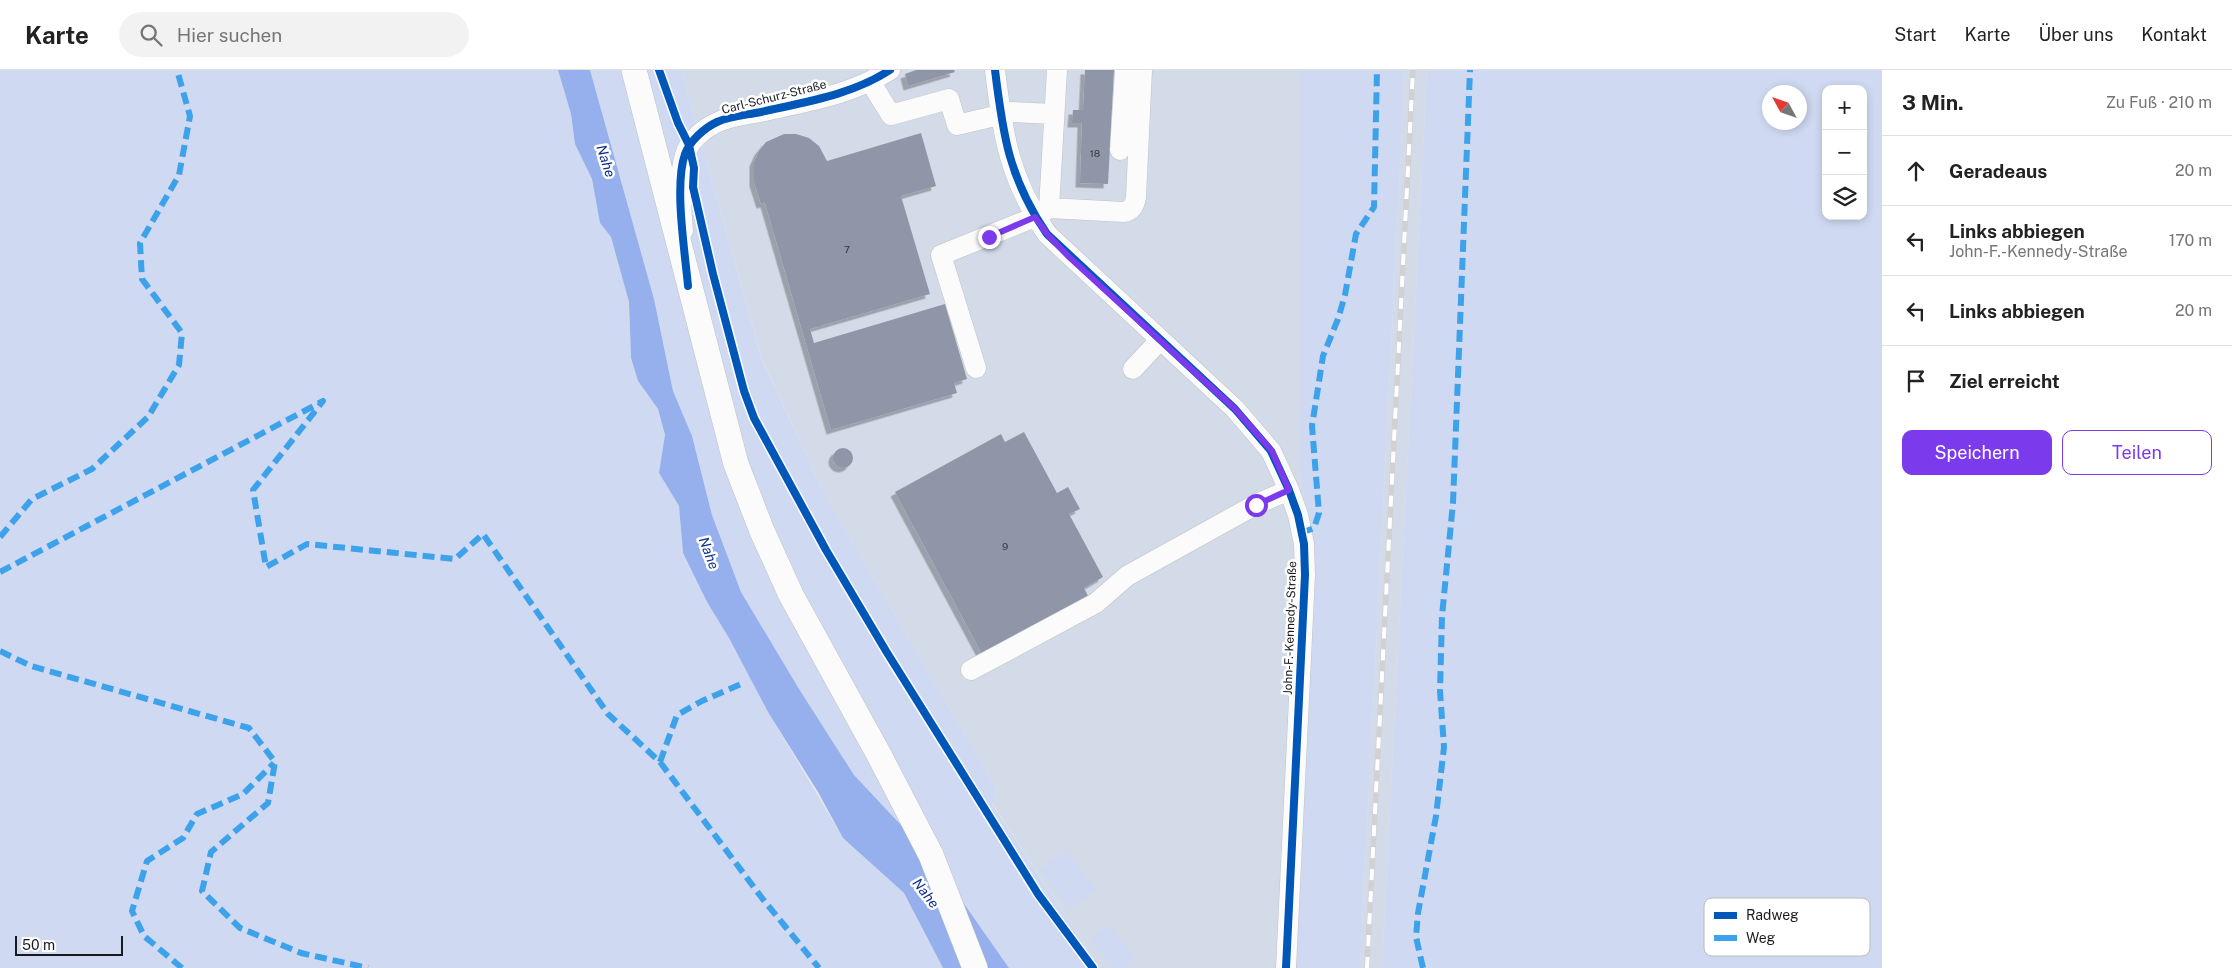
<!DOCTYPE html>
<html lang="de">
<head>
<meta charset="utf-8">
<style>
  body { margin:0; font-family:"Public Sans",sans-serif; background:#f2f2f2; color:#222 }
  .controls { position:absolute; right:15px; top:15px; display:grid; overflow:hidden; border-radius:10px; box-shadow:0 2px 8px #0003 }
  .controls button { width:45px; height:45px; display:grid; place-items:center; padding:0; border:0; border-bottom:1px solid #e0e0e0; background:#fff; color:#222; font:25px sans-serif }
  .compass { position:absolute; left:1762px; top:15px; width:45px; height:45px; border-radius:50%; background:#fff; box-shadow:0 2px 8px #0003; rotate:310deg }
  .scale { position:absolute; left:15px; bottom:12px; width:108px; box-sizing:border-box; padding-left:5px; border:2px solid #181a1e; border-top:0; font-size:14px; line-height:18px; white-space:nowrap; color:#181a1e; -webkit-text-stroke:4px #fff; paint-order:stroke }
  .stop { position:absolute; width:15px; height:15px; margin:-11px; border:4px solid #7c3aed; border-radius:50%; background:#fff }
  .stop.end { background:#7c3aed; border-color:#fff; box-shadow:0 1px 5px #0008 }
  .list { margin:0; padding:0; list-style:none }
  h2 { display:flex; justify-content:space-between; align-items:center; height:65px; margin:0; padding:0 20px; font-size:21px }
  h2 small { font-size:16px; font-weight:400; color:#767676 }
  .list li { display:grid; grid-template-columns:32px 1fr auto; gap:15px; align-items:center; box-sizing:border-box; height:70px; padding:0 20px; border-top:1px solid #e0e0e0 }
  .list b { display:block; font-size:19px; white-space:nowrap }
  .list p { margin:0; font-size:16px; white-space:nowrap; color:#767676 }
  .list em { font-size:16px; font-style:normal; color:#767676 }
  .actions { display:flex; gap:10px; padding:15px 20px }
  .actions a { flex:1; padding:11px 0; border:1px solid #7c3aed; border-radius:10px; text-align:center; font-size:18px; color:#7c3aed }
  .actions .main { background:#7c3aed; color:#fff }
  .icon { flex:none; width:28px; height:28px; fill:none; stroke:currentColor; stroke-width:2; stroke-linecap:round; stroke-linejoin:round }
  .map { position:relative; flex:none; width:1882px; height:898px; overflow:hidden }
  header { display:flex; align-items:center; gap:30px; box-sizing:border-box; height:70px; padding:0 25px; background:#fff; border-bottom:1px solid #e0e0e0 }
  header strong { font-size:24px }
  nav { display:flex; gap:28px; margin-inline-start:auto; font-size:18px }
  .search { width:350px; height:45px; background:#f2f2f2; display:flex; align-items:center; gap:12px; box-sizing:border-box; padding:0 18px; border-radius:28px; color:#767676; font-size:19px }
  main { display:flex }
  aside { flex:1; background:#fff }
  .map>svg:first-child { display:block }
  .built { fill:#d4dbe8 }
  .green { fill:#cfdaf2; fill-rule:evenodd }
  .water { fill:#95b0ec }
  .building { fill:#8f96a8; filter:url(#shadow) }
  .lines { fill:none; stroke-linecap:round; stroke-linejoin:round }
  .minor-casing { stroke:#bec0c5; stroke-width:21 }
  .major-casing { stroke:#bec0c5; stroke-width:26 }
  .minor { stroke:#fbfbfc; stroke-width:20 }
  .major { stroke:#fbfbfc; stroke-width:25 }
  .rail-casing { stroke:#d0d1d3; stroke-width:5.5 }
  .rail { stroke:#fff; stroke-width:4; stroke-dasharray:11; stroke-linecap:butt }
  .quiet { stroke:#3da2ea; stroke-width:6; stroke-dasharray:12 6; stroke-linecap:butt }
  .cycleway-casing { stroke:#fff; stroke-width:11 }
  .cycleway { stroke:#0057b8; stroke-width:8 }
  .route { stroke:#7c3aed; stroke-width:6 }
  .labels { text-anchor:middle; dominant-baseline:central; stroke-width:5; stroke-linejoin:round; paint-order:stroke }
  .number-label { font-size:10px; fill:#363940 }
  .street-label { font-size:12px; fill:#181a1e; stroke:#fff }
  .water-label { font-size:14px; font-style:italic; fill:#0f308d; stroke:#fff }
  .key { fill:#fff; stroke:#bababc; stroke-width:1 }
  .key-label { font-size:14px; fill:#181a1e }
</style>
</head>
<body>
<header>
<strong>Karte</strong>
<div class="search"><svg class="icon" aria-label="search" viewBox="0 0 24 24"><circle cx="10" cy="10" r="6"/><path d="M15 15l6 6"/></svg>Hier suchen</div>
<nav><a>Start</a><a>Karte</a><a>Über uns</a><a>Kontakt</a></nav>
</header>
<main>
<div class="map">
<svg width="1882" height="898" viewBox="0 0 1882 898">
  <defs>
    <filter id="shadow"><feDropShadow dx="-4.5" dy="4.5" stdDeviation="0" flood-color="#0004"/></filter>
  </defs>
  <rect width="100%" height="100%" fill="#e4e7ee"/>
  <path class="built" d="M 681,0 L 1300,0 L 1300,405 L 1314,476 L 1293,898 L 1100,898 L 992,733 L 997,719 L 826,427 L 762,289 Z
    M 1405,0 L 1427,0 L 1382,898 L 1360,898 Z"/>
  <path class="green" d="M 0,0 L 558,0 L 571,44 L 575,74 L 592,109 L 600,153 L 611,167 L 629,232 L 631,288 L 638,311 L 658,339 L 665,366 L 659,403 L 679,436 L 683,483 L 707,532 L 729,568 L 768,642 L 843,768 L 904,823 L 943,898 L 0,898 Z
    M 590,0 L 681,0 L 762,290 L 826,427 L 997,719 L 992,734 L 1100,898 L 1009,898 L 932,788 L 854,705 L 799,619 L 741,522 L 712,445 L 692,366 L 673,321 L 654,229 Z
    M 1300,0 L 1405,0 L 1360,898 L 1293,898 L 1314,476 L 1300,405 Z
    M 1427,0 L 1882,0 L 1882,898 L 1382,898 ZM 1826,19 L 1863,19 L 1863,146 L 1826,146 ZM 1770,22 L 1800,22 L 1800,52 L 1770,52 Z
    M 1066,780 L 1096,820 L 1070,840 L 1039,800 Z
    M 1110,854 L 1136,889 L 1124,898 L 1113,898 L 1091,869 Z"/>
  <path class="water" d="M 558,0 L 590,0 L 654,229 L 673,321 L 692,366 L 712,445 L 741,522 L 799,619 L 854,705 L 932,788 L 1009,898 L 943,898 L 904,823 L 843,768 L 818,722 L 768,642 L 729,568 L 707,532 L 683,483 L 679,436 L 659,403 L 665,365 L 658,339 L 638,311 L 631,288 L 629,232 L 611,167 L 600,153 L 592,109 L 575,74 L 571,44 Z"/>
  <path class="building" d="M 916,0 L 954,0 L 955,2 L 908,16 L 905,4 Z
    M 1085,0 L 1114,0 L 1108,114 L 1080,113 L 1082,53 L 1072,53 L 1073,40 L 1083,40 Z
    M 921,63 L 936,116 L 901,126 L 930,224 L 810,259 L 814,273 L 945,234 L 967,309 L 954,313 L 957,323 L 831,360 L 765,133 L 761,134 L 754,112 L 754,92 L 759,81 L 766,72 L 784,64 L 796,64 L 809,68 L 819,76 L 827,91 Z
    M 1024,362 L 1057,423 L 1068,417 L 1080,439 L 1069,444 L 1103,507 L 1084,518 L 1088,526 L 982,584 L 895,422 L 1001,364 L 1005,372 Z
    M833 388a10 10 0 1 1 20 0a10 10 0 1 1-20 0Z"/>
  <g class="lines">
    <defs>
      <path id="minor" d="M 995,0 C 1003,66 1009,108 1047,164 L 1235,339 L 1271,381 L 1289,420 L 1298,445 L 1304,474 L 1305,505 L 1286,898
        M 871,13 L 891,45 L 949,29 L 957,55 L 1012,42 L 1054,44
        M 1120,80 L 1125,0
        M 1049,138 L 1124,142 C 1133,140 1135,134 1136,127 L 1142,0
        M 683,161 C 681,137 678,108 685,85 C 689,71 703,59 716,53 C 729,46 746,45 760,42 C 805,32 852,25 890,0
        M 976,298 L 941,185 L 1035,147 L 1049,138 L 1057,0
        M 1133,299 L 1160,270
        M 971,600 L 1096,533 L 1127,506 L 1255,435 L 1289,420"/>
      <path id="major" d="M 634,0 L 736,394 L 762,461 L 791,525 L 878,683 L 931,785 L 975,898"/>
    </defs>
    <use href="#minor" class="minor-casing"/>
    <use href="#major" class="major-casing"/>
    <use href="#minor" class="minor"/>
    <use href="#major" class="major"/>
    <defs>
      <path id="rail" d="M 1367,898 L 1413,0"/>
    </defs>
    <use href="#rail" class="rail-casing"/>
    <use href="#rail" class="rail"/>
    <path class="quiet" d="M 1301,463 L 1314,458 L 1319,443 L 1312,356 L 1323,286 L 1338,249 L 1345,225 L 1356,164 L 1374,137 L 1377,0
      M 0,467 L 32,429 L 92,399 L 148,347 L 179,295 L 182,263 L 142,209 L 140,173 L 179,105 L 190,46 L 177,0
      M 0,502 L 323,331 L 253,420 L 266,497 L 307,474 L 455,489 L 483,464 L 608,644 L 660,692 L 762,828 L 819,898
      M 0,581 L 31,596 L 249,658 L 275,692 L 268,733 L 211,782 L 202,821 L 240,858 L 301,883 L 368,898
      M 660,692 L 677,645 L 702,631 L 741,614
      M 182,898 L 144,866 L 132,841 L 147,791 L 183,768 L 197,744 L 243,724 L 274,693
      M 1423,898 L 1416,867 L 1418,843 L 1436,746 L 1444,677 L 1440,621 L 1442,546 L 1453,433 L 1470,0"/>
    <defs>
      <path id="cycleway" d="M 659,0 L 678,53 L 689,75 L 694,98 L 693,117 L 713,204 L 744,321 L 754,348 L 826,480 L 886,581 L 1038,824 L 1093,898
        M 995,0 C 1003,66 1009,108 1047,164 L 1235,339 L 1271,381 L 1289,420 L 1298,445 L 1304,474 L 1305,505 L 1286,898
        M 688,216 C 685,182 674,115 685,84 C 690,71 704,58 717,52 C 730,46 747,45 761,42 C 805,32 852,25 890,0"/>
    </defs>
    <use href="#cycleway" class="cycleway-casing"/>
    <use href="#cycleway" class="cycleway"/>
  </g>
  <g class="lines">
    <path class="route" d="M 989,167 L 1035,147 L 1047,164 L 1068,186 L 1235,339 L 1272,381 L 1289,420 L 1256,435"/>
  </g>
  <g class="labels">
    <g class="number-label">
      <text x="1095" y="83">18</text>
      <text x="847" y="179">7</text>
      <text x="1005" y="476">9</text>
    </g>
    <g class="street-label">
      <text transform="translate(774 27) rotate(-14)">Carl-Schurz-Straße</text>
      <text transform="translate(1290 558) rotate(-88)">John-F.-Kennedy-Straße</text>
    </g>
    <g class="water-label">
      <text transform="translate(606 91) rotate(72)">Nahe</text>
      <text transform="translate(709 483) rotate(69)">Nahe</text>
      <text transform="translate(926 823) rotate(52)">Nahe</text>
    </g>
  </g>
  <rect x="1704" y="828" width="166" height="58" rx="8" class="key"/>
  <rect x="1714" y="842" width="23" height="7" fill="#0057b8"/>
  <rect x="1714" y="865" width="23" height="6" fill="#3da2ea"/>
  <g class="key-label">
    <text x="1746" y="850">Radweg</text>
    <text x="1746" y="873">Weg</text>
  </g>
</svg>
<div class="controls">
<button>+</button>
<button>−</button>
<button><svg class="icon" aria-label="layers" viewBox="0 0 24 24"><path d="M12 4l9 5-9 5-9-5zM3 14l9 5 9-5"/></svg></button>
</div>
<svg class="compass" viewBox="-18 -18 36 36"><path d="M0-13l5 13h-10z" fill="#e53935"/><path d="M0 13l5-13h-10z" fill="#767676"/></svg>
<div class="scale">50 m</div>
<div class="stop" style="left:1256px;top:435px"></div>
<div class="stop end" style="left:989px;top:167px"></div>
</div>
<aside>
<h2>3 Min.<small>Zu Fuß · 210 m</small></h2>
<ul class="list">
<li><svg class="icon" aria-label="ahead" viewBox="0 0 24 24"><path d="M12 20V5M6 11l6-6 6 6"/></svg><div><b>Geradeaus</b></div><em>20 m</em></li>
<li><svg class="icon" aria-label="left" viewBox="0 0 24 24"><path d="M17 20v-9H6M10 6l-5 5 5 5"/></svg><div><b>Links abbiegen</b><p>John-F.-Kennedy-Straße</p></div><em>170 m</em></li>
<li><svg class="icon" aria-label="left" viewBox="0 0 24 24"><path d="M17 20v-9H6M10 6l-5 5 5 5"/></svg><div><b>Links abbiegen</b></div><em>20 m</em></li>
<li><svg class="icon" aria-label="arrive" viewBox="0 0 24 24"><path d="M6 21V4h12l-3 4 3 4H6"/></svg><div><b>Ziel erreicht</b></div></li>
</ul>
<div class="actions"><a class="main">Speichern</a><a>Teilen</a></div>
</aside>
</main>
</body>
</html>
